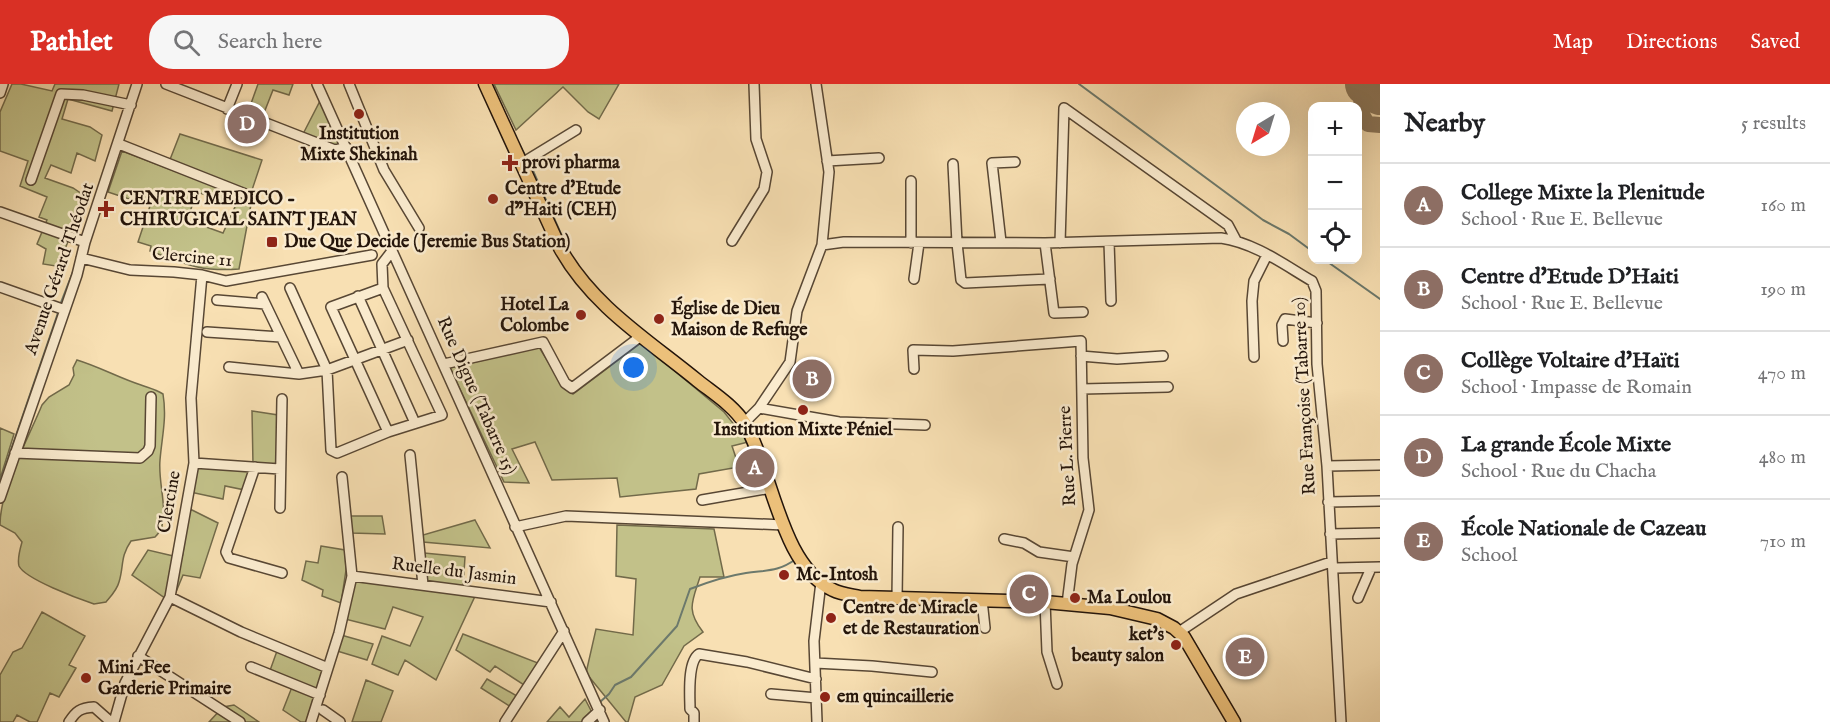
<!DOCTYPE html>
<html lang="en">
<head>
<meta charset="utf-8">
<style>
  body { margin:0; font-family:"IM FELL English",serif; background:#f6f6f6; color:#202124 }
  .controls { position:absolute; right:18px; top:18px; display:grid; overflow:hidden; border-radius:12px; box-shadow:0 6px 24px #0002 }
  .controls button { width:54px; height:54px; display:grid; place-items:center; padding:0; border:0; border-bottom:2px solid #e0e0e0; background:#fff; color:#202124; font:30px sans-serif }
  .compass { position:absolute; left:1236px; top:18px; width:54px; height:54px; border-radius:50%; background:#fff; box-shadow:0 6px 24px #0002; rotate:218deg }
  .you { position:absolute; left:634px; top:284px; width:21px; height:21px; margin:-15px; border:4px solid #fff; border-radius:50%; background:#1a73e8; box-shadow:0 0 0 9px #1a73e833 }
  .badge { display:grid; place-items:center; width:39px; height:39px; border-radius:50%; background:#d93025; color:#fff; font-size:20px; font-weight:700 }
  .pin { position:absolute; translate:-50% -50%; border:3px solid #fff; box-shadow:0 2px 6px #0006 }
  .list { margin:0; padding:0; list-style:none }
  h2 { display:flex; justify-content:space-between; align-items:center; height:78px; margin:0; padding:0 24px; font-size:26px }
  h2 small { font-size:20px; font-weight:400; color:#757577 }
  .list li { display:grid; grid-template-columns:39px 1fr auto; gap:18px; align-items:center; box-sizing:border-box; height:84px; padding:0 24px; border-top:2px solid #e0e0e0 }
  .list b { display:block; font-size:22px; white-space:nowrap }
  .list p { margin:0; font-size:20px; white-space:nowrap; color:#757577 }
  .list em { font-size:20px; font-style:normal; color:#757577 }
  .icon { flex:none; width:33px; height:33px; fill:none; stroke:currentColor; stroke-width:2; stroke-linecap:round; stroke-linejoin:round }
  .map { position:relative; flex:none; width:1380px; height:638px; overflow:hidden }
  header { display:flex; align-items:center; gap:36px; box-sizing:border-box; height:84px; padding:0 30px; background:#d93025; color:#fff }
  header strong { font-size:28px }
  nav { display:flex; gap:33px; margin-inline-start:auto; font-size:21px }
  .search { width:420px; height:54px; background:#f6f6f6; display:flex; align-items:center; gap:15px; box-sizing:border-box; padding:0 21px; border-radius:24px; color:#757577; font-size:22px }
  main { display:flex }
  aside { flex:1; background:#fff }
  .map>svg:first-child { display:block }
  .green { fill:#c2c189; stroke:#726a4a; stroke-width:1.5 }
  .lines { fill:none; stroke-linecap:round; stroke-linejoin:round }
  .stream { stroke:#6c796c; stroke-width:2 }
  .taxiway { stroke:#8e7a5e; stroke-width:16 }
  .runway { stroke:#8e7a5e; stroke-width:44 }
  .minor-casing { stroke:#584734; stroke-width:12 }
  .major-casing { stroke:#23140a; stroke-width:15 }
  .minor { stroke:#faebce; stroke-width:9 }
  .major { stroke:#ecc07a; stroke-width:12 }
  .poi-dot { fill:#8f2418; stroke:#faebce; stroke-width:2 }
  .labels { text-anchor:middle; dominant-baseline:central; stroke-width:5; stroke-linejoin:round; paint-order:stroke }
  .poi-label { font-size:18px; font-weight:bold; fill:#23140a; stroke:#faebce; text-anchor:start }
  .street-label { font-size:18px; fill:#23140a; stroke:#faebce }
</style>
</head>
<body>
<header>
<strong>Pathlet</strong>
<div class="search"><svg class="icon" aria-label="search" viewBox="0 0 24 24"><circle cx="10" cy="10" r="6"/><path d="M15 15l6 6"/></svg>Search here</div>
<nav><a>Map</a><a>Directions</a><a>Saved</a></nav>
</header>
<main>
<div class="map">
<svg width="1380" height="638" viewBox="0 0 1380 638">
  <rect width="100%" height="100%" fill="#f8e0b3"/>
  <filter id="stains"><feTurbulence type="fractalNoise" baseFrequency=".00333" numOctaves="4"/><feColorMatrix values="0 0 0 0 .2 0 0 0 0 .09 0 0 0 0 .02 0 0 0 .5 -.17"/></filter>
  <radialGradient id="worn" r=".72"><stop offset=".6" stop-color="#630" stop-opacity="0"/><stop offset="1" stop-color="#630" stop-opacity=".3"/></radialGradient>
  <path class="green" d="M 12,0 L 21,0 L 52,7 L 55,0 L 119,0 L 112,27 L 68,15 L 62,35 L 90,43 L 102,51 L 95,77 L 77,69 L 71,89 L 51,81 L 45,94 L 73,104 L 85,112 L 64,168 L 62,183 L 43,180 L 46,165 L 37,160 L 47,136 L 39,133 L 47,113 L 20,102 L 28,77 L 0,67 L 0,28 Z
    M 258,0 L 293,0 L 289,11 L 273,6 L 262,34 L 248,28 Z
    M 494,0 L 619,0 L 599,35 L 588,28 L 563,3 L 516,46 Z
    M 320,17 L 340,59 L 337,62 L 303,50 Z
    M 180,50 L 262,76 L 251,109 L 169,78 Z
    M 122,67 L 227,107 L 221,116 L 197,108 L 187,136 L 223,149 L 240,112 L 252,115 L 239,185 C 201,188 185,180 150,167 L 151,162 L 138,158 L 150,122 L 108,108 Z
    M 641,259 L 724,328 L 748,358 L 732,362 L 739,383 L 699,390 L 696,405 L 620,413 L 617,394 L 552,396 L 535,358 L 512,365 L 529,399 L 504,398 L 450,284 L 539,263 L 564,304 L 573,310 Z
    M 77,276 C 100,283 119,294 141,301 C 149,304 155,305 163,310 C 167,334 162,352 160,376 C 158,398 167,420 162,442 C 161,446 158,450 155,453 L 131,457 C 120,473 124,482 119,498 C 117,506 111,512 106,518 L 94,520 C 79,515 25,495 19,482 C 17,475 20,465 22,458 L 15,449 L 0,441 C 0,405 28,355 42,321 L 49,313 L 69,301 L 74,291 L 73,284 Z
    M 252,327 L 278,331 L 278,381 L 253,381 Z
    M 0,344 L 14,350 L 0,395 Z
    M 198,381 L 250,385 L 245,406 L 225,402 L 223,415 L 190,408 Z
    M 190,425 L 218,439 L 200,494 L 183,491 L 176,508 L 165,514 L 132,491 L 148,466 L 182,474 Z
    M 349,432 L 382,432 L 385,450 L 351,449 Z
    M 475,436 L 490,464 L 423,458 L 423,451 Z
    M 617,441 L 714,445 L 724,493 L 700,493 C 692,518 686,526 703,548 L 684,562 L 662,601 L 635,613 L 628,638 L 626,638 L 586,589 L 596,545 L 633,551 L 636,495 L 616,492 Z
    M 321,462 L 345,466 L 346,486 L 341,519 L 322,512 L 323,506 L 302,496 L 306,477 L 318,479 Z
    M 424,469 L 465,473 L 463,503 L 427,497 Z
    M 354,494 L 476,510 L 436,596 L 405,576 L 398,591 L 372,580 L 382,552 L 410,562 L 423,533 L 393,523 L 385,545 L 345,535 Z
    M 42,528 L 85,552 L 69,581 L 76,584 L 59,613 L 50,609 L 37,638 L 30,638 L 17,631 L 13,638 L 0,638 L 0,591 L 13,568 L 22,564 Z
    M 463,550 L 538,579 L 524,601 L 495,582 L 490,588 L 456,566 Z
    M 341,551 L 373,560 L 367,576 L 337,567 Z
    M 277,567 L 323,585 L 306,638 L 301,638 L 283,626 L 292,603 L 268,592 Z
    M 487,595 L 517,612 L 511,623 L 481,604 Z
    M 366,596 L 393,607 L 381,638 L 352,638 Z
    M 585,615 L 597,638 L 547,638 L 560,623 L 569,633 Z
    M 234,621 L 259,638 L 209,638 L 223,623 Z"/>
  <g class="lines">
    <path class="stream" d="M 1079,0 L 1263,136 L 1289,150 L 1312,167
      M 516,54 L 526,73
      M 530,80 L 569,168
      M 1325,176 L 1380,215
      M 60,221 L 74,185
      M 0,398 L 59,226
      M 600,618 L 609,610 L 615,601 L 631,593 L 677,542 L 690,505 C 708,498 726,492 746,489 C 767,486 778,488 796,475"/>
    <path class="taxiway" d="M 1380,2 C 1360,8 1355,24 1368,40 L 1380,41"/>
    <path class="runway" d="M 1367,0 L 1380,9"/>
    <defs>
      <path id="minor" d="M 166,0 L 335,66 L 346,63
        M 317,0 L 604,638
        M 349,0 L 384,86 L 419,144
        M 0,9 L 3,0
        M 1064,24 L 1228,141 L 1236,156
        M 227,25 L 237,0
        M 119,60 L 248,111
        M 827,77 L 879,74
        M 522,79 L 576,46
        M 953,80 L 957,159 L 961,196 L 965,199 L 1050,195
        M 31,96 L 61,10 L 83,11 L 131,21
        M 0,128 L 85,158
        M 732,157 L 764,105 L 767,88 L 756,55 L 754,0
        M 1001,158 L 992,79 L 1015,78
        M 1109,158 L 1111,217
        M 911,159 L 911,97
        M 1045,159 L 1054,229 L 1083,228
        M 1060,159 L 1064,24
        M 822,161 L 844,158 L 1045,159 L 1221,154 C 1255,159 1283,180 1312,197 L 1316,207 L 1317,280 L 1327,382 L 1341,638
        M 81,174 L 130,186 L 174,188 L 202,191 L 226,197 L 372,171
        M 914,195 L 919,159
        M 0,203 L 65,226
        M 290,204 L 327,286 L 331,366 L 337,369 L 388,348
        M 383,204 L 331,223 L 388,348 L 442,331 L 383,204 L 382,180 L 392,167
        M 358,212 L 415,339
        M 262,213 L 299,290
        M 217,216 L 265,220
        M 207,248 L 281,253
        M 1283,257 L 1282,241 L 1285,235 L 1317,239
        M 1081,272 L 1117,275 L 1163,272
        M 1254,273 L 1252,217 L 1254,197 L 1267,171
        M 444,280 L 543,258 L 565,299 L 572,304 L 641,252
        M 229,283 L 299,290 L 327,286 L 408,256
        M 914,285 L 913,266 L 953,267 L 1081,257 L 1083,374 L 1089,426 L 1072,480 L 1067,520
        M 1082,305 L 1168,303
        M 759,324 L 839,338 L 925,341
        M 744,339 L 759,324 L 790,278 L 797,227 L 822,161 L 829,88 L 816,0
        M 15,369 L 140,374 L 148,367 L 150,362 L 151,313
        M 410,371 L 423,501
        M 194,379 L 280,385
        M 1327,382 L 1380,381
        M 255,383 L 226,468 L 229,474 L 282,489
        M 0,414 L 77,191 L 85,158 L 137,0
        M 702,416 L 771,404
        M 1328,418 L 1380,417
        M 280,424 L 282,315
        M 515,443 L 566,432 L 784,441
        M 1330,450 L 1380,449
        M 1004,455 L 1024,459 L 1039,468 L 1074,473
        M 1336,484 L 1380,483
        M 352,492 L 551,518
        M 170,513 L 241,548 L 328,584
        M 897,514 L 898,443
        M 1358,514 L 1371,484
        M 982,516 L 985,544
        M 1045,518 L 1047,568 L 1057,600
        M 1179,548 L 1236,510 L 1331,478
        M 138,572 L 240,638
        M 815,579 L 872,582 L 932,588
        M 251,583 L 320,611
        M 771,610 L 817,614
        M 323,626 L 340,638
        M 69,638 C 76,627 80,624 94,623 L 111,638
        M 114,638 L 125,599 L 170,513 L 194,379 L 191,314 L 202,191
        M 311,638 L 339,549 L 352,492 L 342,393
        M 505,638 L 564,547
        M 587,638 L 600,626
        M 694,638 L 694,629 L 690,625 C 690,612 687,578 699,570 L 747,578 L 816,595
        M 817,638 L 814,557 L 821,498"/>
      <path id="major" d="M 485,0 L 560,164 C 592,222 648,256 698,297 C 713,309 734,322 745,340 C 773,388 780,481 833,506 C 841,510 851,511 860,513 L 1045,518 L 1110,524 L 1157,535 L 1174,544 L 1184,553 L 1234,638"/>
    </defs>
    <use href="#minor" class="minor-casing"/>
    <use href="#major" class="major-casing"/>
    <use href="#minor" class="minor"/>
    <use href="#major" class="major"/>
  </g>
  <g class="poi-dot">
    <circle cx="359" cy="30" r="6"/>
    <path d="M507 70h6v6h6v6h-6v6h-6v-6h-6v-6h6z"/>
    <circle cx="493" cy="115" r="6"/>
    <path d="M103 116h6v6h6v6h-6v6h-6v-6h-6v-6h6z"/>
    <rect x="266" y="152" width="12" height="12" rx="3"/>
    <circle cx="581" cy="231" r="6"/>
    <circle cx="659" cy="235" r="6"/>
    <circle cx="803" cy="326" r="6"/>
    <circle cx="784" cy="491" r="6"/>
    <circle cx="1075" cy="514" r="6"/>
    <circle cx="831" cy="534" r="6"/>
    <circle cx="1176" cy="561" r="6"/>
    <circle cx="86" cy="594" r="6"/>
    <circle cx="825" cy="613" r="6"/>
  </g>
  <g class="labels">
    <g class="poi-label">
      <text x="359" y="50" text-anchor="middle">Institution<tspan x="359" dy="21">Mixte Shekinah</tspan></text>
      <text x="522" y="79">provi pharma</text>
      <text x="505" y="105">Centre d'Etude<tspan x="505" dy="21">d"Haiti (CEH)</tspan></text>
      <text x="120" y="115">CENTRE MEDICO -<tspan x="120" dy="21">CHIRUGICAL SAINT JEAN</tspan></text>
      <text x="284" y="158">Due Que Decide (Jeremie Bus Station)</text>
      <text x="569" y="221" text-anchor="end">Hotel La<tspan x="569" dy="21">Colombe</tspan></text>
      <text x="671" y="225">Église de Dieu<tspan x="671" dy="21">Maison de Refuge</tspan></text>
      <text x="803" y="346" text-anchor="middle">Institution Mixte Péniel</text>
      <text x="796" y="491">Mc-Intosh</text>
      <text x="1087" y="514">Ma Loulou</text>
      <text x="843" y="524">Centre de Miracle<tspan x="843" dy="21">et de Restauration</tspan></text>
      <text x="1164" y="551" text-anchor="end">ket's<tspan x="1164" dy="21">beauty salon</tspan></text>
      <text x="98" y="584">Mini_Fee<tspan x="98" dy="21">Garderie Primaire</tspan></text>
      <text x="837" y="613">em quincaillerie</text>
    </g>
    <g class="street-label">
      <text transform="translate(192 174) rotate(5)">Clercine 11</text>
      <text transform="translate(60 185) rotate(-71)">Avenue Gérard Théodat</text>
      <text transform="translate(476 312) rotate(66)">Rue Digue (Tabarre 15)</text>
      <text transform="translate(1305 312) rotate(-93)">Rue Françoise (Tabarre 10)</text>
      <text transform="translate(1068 372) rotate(-93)">Rue L. Pierre</text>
      <text transform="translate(170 418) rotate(-80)">Clercine</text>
      <text transform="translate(454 488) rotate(7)">Ruelle du Jasmin</text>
    </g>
  </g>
  <rect width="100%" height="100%" filter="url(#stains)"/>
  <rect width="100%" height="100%" fill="url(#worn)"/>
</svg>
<div class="controls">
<button>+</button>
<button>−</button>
<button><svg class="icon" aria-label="locate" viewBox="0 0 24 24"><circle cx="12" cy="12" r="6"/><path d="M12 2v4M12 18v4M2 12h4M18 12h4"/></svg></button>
</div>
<svg class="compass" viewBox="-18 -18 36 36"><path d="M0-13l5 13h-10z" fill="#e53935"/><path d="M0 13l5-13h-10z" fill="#757577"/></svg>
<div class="you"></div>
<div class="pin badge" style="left:755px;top:384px;background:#8d6e63">A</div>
<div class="pin badge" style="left:812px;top:295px;background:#8d6e63">B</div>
<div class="pin badge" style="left:1029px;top:510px;background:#8d6e63">C</div>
<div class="pin badge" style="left:247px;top:40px;background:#8d6e63">D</div>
<div class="pin badge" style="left:1245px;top:573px;background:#8d6e63">E</div>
</div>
<aside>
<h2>Nearby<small>5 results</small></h2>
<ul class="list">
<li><span class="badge" style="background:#8d6e63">A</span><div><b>College Mixte la Plenitude</b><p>School · Rue E. Bellevue</p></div><em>160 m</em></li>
<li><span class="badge" style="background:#8d6e63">B</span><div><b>Centre d'Etude D'Haiti</b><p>School · Rue E. Bellevue</p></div><em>190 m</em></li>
<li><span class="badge" style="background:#8d6e63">C</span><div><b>Collège Voltaire d'Haïti</b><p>School · Impasse de Romain</p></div><em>470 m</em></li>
<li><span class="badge" style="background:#8d6e63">D</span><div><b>La grande École Mixte</b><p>School · Rue du Chacha</p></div><em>480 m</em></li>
<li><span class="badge" style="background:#8d6e63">E</span><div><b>École Nationale de Cazeau</b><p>School</p></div><em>710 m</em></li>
</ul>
</aside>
</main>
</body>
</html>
